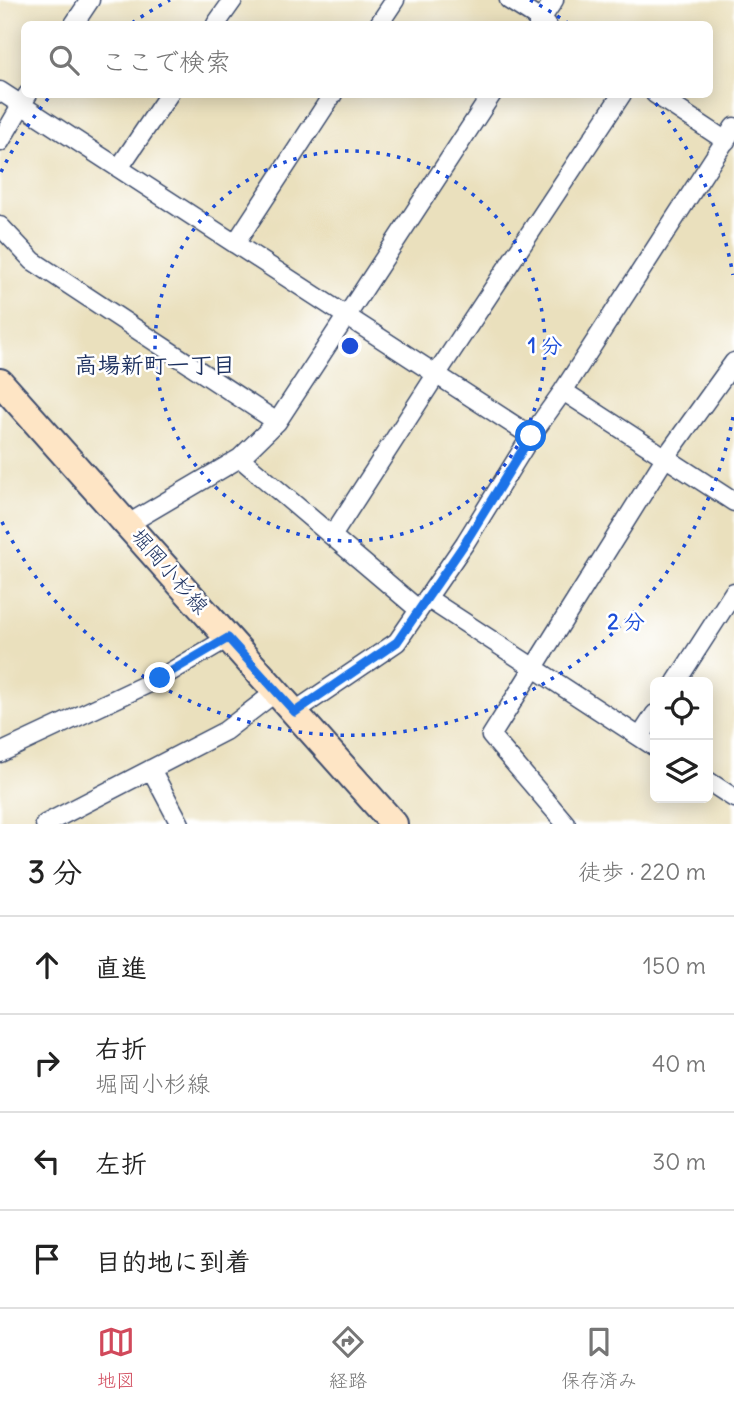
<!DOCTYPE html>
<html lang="ja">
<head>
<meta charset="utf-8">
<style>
  body { margin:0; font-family:Delius,"Klee One",sans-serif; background:#f6f6f6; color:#222 }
  .controls { position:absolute; right:21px; bottom:21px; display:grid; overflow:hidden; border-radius:10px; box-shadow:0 4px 18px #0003 }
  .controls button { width:63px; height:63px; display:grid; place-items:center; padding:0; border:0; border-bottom:2px solid #e0e0e0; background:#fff; color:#222; font:35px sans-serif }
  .stop { position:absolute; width:21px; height:21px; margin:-16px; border:5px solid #1a73e8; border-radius:50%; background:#fff }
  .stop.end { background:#1a73e8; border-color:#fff; box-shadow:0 2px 7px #0008 }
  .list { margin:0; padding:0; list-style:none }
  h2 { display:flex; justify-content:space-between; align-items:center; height:91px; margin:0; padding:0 28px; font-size:30px }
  h2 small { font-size:23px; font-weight:400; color:#767676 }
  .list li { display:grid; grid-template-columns:46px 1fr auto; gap:21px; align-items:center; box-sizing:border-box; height:98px; padding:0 28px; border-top:2px solid #e0e0e0 }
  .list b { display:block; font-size:26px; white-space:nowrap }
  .list p { margin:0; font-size:23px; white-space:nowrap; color:#767676 }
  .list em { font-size:23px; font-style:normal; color:#767676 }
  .icon { flex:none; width:38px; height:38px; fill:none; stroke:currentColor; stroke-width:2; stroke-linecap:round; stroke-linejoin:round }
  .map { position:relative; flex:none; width:734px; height:824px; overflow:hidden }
  .search { position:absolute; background:#fff; box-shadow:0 4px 18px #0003; left:21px; right:21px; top:21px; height:77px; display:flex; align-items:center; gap:18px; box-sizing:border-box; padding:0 24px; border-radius:10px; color:#767676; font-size:26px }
  .sheet { height:483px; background:#fff }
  nav { display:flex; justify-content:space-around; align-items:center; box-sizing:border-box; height:98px; border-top:2px solid #e0e0e0; background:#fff; font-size:19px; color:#767676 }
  nav a { display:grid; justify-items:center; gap:4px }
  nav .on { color:#d1495b }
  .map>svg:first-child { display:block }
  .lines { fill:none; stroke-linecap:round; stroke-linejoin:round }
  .minor-casing { stroke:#3a4a6c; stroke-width:21 }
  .secondary-casing { stroke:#3a4a6c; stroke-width:30 }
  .minor { stroke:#fff; stroke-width:18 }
  .secondary { stroke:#fee5c5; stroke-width:26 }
  .route { stroke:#1a73e8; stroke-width:9 }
  .ring { fill:none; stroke:#1d4ed8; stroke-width:3.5; stroke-dasharray:3.5 7 }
  .labels { text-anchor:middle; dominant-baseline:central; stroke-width:5; stroke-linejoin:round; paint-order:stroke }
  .street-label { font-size:21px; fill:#1b2f5e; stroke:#fff }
  .neighbourhood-label { font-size:23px; font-weight:bold; fill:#1b2f5e; stroke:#fff }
  .centre { fill:#1d4ed8; stroke:#fff; stroke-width:3.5 }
  .ring-label { font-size:21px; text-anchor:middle; font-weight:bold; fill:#1d4ed8; stroke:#fff; stroke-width:5; stroke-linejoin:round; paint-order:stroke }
</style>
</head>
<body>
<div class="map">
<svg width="734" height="824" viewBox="0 0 734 824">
  <rect width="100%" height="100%" fill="#fff"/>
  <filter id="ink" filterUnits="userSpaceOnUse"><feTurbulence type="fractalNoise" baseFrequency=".0143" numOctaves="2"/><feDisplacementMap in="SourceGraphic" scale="14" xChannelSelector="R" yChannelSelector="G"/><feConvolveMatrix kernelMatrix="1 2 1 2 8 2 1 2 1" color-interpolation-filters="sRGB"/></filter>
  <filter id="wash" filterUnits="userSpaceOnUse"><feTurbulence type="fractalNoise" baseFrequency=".00686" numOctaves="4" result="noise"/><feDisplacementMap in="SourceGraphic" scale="28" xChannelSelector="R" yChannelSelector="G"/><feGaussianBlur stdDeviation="1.57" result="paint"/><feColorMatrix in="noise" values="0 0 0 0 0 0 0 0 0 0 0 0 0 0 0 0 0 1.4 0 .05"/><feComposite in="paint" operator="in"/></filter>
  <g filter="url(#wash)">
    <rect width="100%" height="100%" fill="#eae0bd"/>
  </g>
  <g filter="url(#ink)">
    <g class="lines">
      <defs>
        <path id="minor" d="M 509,0 L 547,24
          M 74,24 L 90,0
          M 216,24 L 233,0
          M 379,24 L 395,0
          M 538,24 L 554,0
          M 0,91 L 531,436
          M 655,94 L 726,141
          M 0,142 L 28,94
          M 119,168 L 169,94
          M 0,226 L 33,261 L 277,422
          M 235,244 L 333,94
          M 563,391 L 734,502
          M 240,458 L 419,610
          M 128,524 L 240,458 L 277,422 L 492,94
          M 332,536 L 436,375 L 622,94
          M 427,598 L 655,747
          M 676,682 L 734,592
          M 294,712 L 397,642 L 465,543 L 531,436 L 563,391 L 734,127
          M 640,737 L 655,714
          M 0,753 L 160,678 L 228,638
          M 151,769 L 180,824
          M 708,781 L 734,798
          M 45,824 L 225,731 L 277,691
          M 566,824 L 491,736 L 665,458 L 734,362"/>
        <path id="secondary" d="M 0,382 L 394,824"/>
      </defs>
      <use href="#minor" class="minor-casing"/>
      <use href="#secondary" class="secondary-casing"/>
      <use href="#minor" class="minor"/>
      <use href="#secondary" class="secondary"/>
    </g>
  </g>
  <g class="lines" filter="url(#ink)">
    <path class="route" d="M 160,678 L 228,638 L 295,712 L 397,642 L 465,543 L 531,436"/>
  </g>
  <g class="ring">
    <circle cx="350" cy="346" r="195"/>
    <path d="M733 417A390 390 0 0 1 1 520M1 172A390 390 0 0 1 51 95M132 23A390 390 0 0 1 170 0M530 0A390 390 0 0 1 568 23M649 95A390 390 0 0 1 733 275"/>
  </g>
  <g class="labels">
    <g class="street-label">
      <text transform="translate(170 571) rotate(49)">堀岡小杉線</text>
    </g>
    <g class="neighbourhood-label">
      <text x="155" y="364">高場新町一丁目</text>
    </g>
  </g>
  <circle cx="350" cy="346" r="10" class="centre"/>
  <g class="ring-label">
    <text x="545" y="353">1 分</text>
    <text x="626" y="629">2 分</text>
  </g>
</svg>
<div class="controls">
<button><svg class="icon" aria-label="locate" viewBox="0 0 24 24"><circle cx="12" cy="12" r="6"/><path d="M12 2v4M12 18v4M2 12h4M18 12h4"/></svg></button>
<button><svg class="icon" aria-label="layers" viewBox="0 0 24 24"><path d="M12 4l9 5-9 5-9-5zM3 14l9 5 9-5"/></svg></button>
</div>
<div class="stop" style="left:531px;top:436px"></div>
<div class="stop end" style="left:160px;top:678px"></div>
<div class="search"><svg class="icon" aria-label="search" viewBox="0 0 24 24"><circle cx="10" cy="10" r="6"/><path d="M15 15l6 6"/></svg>ここで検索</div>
</div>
<section class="sheet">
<h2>3 分<small>徒歩 · 220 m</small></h2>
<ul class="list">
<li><svg class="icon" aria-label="ahead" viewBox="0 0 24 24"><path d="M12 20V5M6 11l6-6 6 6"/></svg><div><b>直進</b></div><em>150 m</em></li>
<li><svg class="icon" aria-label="right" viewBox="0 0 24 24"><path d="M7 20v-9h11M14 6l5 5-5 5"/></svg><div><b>右折</b><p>堀岡小杉線</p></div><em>40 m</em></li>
<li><svg class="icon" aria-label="left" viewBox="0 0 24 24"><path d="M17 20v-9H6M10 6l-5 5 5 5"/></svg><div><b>左折</b></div><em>30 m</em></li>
<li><svg class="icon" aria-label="arrive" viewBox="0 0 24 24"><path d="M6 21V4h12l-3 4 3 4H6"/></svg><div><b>目的地に到着</b></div></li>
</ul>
</section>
<nav>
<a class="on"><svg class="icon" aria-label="map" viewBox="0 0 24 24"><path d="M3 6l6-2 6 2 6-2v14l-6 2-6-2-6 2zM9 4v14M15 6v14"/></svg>地図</a>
<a><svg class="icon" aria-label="directions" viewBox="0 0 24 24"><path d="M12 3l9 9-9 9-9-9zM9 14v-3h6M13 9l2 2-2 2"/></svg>経路</a>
<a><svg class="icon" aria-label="saved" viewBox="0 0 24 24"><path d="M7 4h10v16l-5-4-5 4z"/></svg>保存済み</a>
</nav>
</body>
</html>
